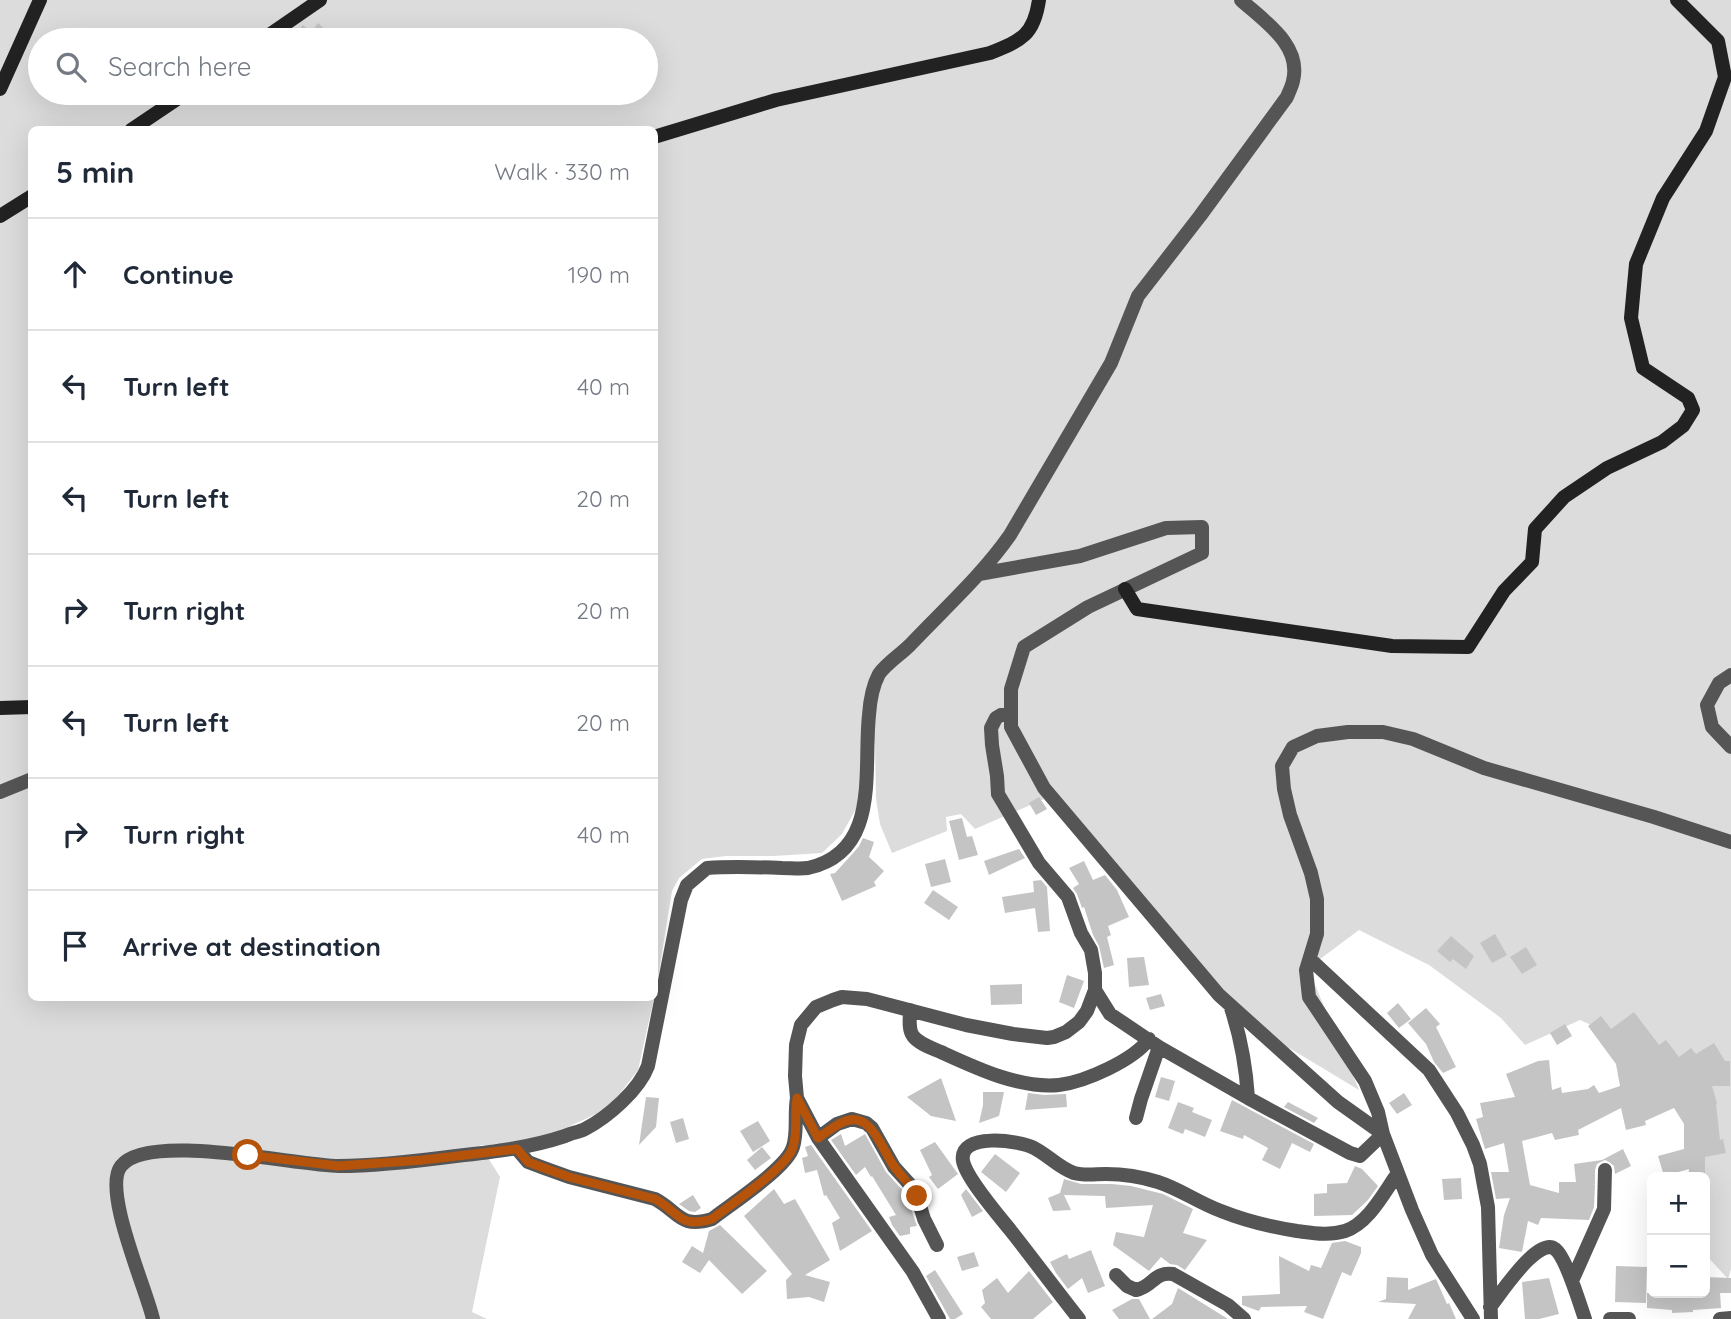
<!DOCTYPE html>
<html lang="en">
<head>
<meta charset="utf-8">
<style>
  body { margin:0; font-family:Quicksand,sans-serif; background:#f2f2f3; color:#1f2937 }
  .controls { position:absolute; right:21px; bottom:21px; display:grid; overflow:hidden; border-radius:10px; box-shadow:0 7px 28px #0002 }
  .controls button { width:63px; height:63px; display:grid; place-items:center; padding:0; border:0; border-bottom:2px solid #e0e1e3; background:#fff; color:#1f2937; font:35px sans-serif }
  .stop { position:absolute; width:21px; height:21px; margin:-16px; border:5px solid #b45309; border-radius:50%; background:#fff }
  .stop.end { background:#b45309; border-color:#fff; box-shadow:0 2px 7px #0008 }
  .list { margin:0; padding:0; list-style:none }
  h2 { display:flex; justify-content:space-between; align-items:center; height:91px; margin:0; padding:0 28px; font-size:30px }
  h2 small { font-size:23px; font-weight:400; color:#747a83 }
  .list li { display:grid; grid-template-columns:46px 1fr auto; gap:21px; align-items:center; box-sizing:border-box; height:112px; padding:0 28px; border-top:2px solid #e0e1e3 }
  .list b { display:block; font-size:26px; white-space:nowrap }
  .list em { font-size:23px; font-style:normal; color:#747a83 }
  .icon { flex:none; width:38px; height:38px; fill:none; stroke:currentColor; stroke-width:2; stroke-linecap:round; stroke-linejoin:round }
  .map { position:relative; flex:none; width:1731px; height:1319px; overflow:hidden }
  .search { position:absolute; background:#fff; box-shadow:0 7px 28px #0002; left:28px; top:28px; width:630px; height:77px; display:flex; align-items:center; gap:18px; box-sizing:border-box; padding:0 24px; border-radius:38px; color:#747a83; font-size:26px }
  .panel { position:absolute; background:#fff; box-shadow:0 7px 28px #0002; left:28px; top:126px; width:630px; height:875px; border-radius:10px }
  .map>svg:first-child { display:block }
  .green { fill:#dcdcdc; fill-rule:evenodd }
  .building { fill:#c4c4c4 }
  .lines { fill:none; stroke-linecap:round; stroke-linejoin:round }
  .street { stroke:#555; stroke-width:14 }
  .secondary { stroke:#222; stroke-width:14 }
  .route { stroke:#b45309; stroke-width:9 }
</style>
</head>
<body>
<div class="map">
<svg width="1731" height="1319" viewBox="0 0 1731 1319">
  <rect width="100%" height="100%" fill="#fff"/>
  <path class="green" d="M 0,0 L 1731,0 L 1731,1269 L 1728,1279 L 1705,1254 L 1705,1177 L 1695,1177 L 1690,1134 L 1675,1063 L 1580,1020 L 1525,1045 L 1501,1018 L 1429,965 L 1359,930 L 1308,968 L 1359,1090 L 1276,1040 L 1191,963 L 1044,799 L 975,829 L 961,814 L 946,817 L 947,831 L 892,853 L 880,824 L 876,799 L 875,741 L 858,805 L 842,834 L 822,853 L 774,856 L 726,856 L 702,859 L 679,878 L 672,891 L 655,996 L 654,130 L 32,130 L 32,998 L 654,998 L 638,1070 L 614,1101 L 598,1113 L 546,1137 L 509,1145 L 480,1145 L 500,1177 L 472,1312 L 487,1319 L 0,1319 ZM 40,40 L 646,40 L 646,93 L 40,93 Z"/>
  <path class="building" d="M 318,23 L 328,32 L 321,40 L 301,40 L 295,34 L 303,25 L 311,32 Z
    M 1039,797 L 1047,809 L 1036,815 L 1029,803 Z
    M 962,818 L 967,837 L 972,836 L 978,855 L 959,860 L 949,821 Z
    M 863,838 L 874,842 L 869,857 L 884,871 L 874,882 L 876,886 L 842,901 L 830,874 L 835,873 L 854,852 L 859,846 Z
    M 1019,849 L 1025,858 L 989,875 L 984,861 Z
    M 945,859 L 951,882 L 931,887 L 925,864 Z
    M 1084,861 L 1093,880 L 1105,875 L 1117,890 L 1129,917 L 1108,926 L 1111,935 L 1107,937 L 1114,965 L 1104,968 L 1099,946 L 1093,935 L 1084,907 L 1082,908 L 1077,894 L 1073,888 L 1079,884 L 1069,868 Z
    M 1041,880 L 1047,887 L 1050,931 L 1038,932 L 1035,908 L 1005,913 L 1002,897 L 1034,892 L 1033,881 Z
    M 933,890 L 958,907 L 949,920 L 924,903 Z
    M 1495,934 L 1507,955 L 1492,963 L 1480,943 Z
    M 1451,936 L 1474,956 L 1466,969 L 1453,959 L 1450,962 L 1437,951 Z
    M 1526,947 L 1537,965 L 1522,974 L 1510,957 Z
    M 1144,957 L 1149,985 L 1129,987 L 1127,958 Z
    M 1067,975 L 1084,981 L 1074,1008 L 1059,1002 Z
    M 1022,984 L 1022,1004 L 991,1005 L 990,985 Z
    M 1161,994 L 1165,1006 L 1150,1010 L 1146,998 Z
    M 1398,1003 L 1411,1019 L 1399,1028 L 1387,1013 Z
    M 1426,1008 L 1440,1024 L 1436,1027 L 1456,1067 L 1443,1073 L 1434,1062 L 1426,1044 L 1408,1023 Z
    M 1634,1012 L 1659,1045 L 1666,1040 L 1679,1057 L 1691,1048 L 1696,1054 L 1714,1043 L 1725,1061 L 1730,1061 L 1730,1086 L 1712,1086 L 1717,1103 L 1716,1104 L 1720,1140 L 1723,1139 L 1726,1153 L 1705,1157 L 1705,1177 L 1688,1177 L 1689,1169 L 1664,1176 L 1658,1156 L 1684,1149 L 1684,1124 L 1674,1108 L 1645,1121 L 1646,1125 L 1626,1130 L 1621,1108 L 1578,1130 L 1579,1135 L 1555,1140 L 1552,1133 L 1522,1141 L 1530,1185 L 1559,1193 L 1559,1182 L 1576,1182 L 1574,1164 L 1602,1160 L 1623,1149 L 1631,1166 L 1615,1174 L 1614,1166 L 1609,1162 L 1605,1160 L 1597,1164 L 1595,1170 L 1595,1184 L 1594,1184 L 1595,1185 L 1594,1207 L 1589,1220 L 1541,1218 L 1538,1225 L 1528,1221 L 1522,1252 L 1499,1248 L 1504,1215 L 1510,1198 L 1496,1199 L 1491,1172 L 1509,1172 L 1504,1143 L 1485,1149 L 1476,1119 L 1483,1117 L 1480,1103 L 1515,1097 L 1506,1074 L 1538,1061 L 1549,1060 L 1552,1090 L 1561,1087 L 1562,1093 L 1588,1089 L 1594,1085 L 1599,1093 L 1620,1086 L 1616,1064 L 1588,1026 L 1601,1016 L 1611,1029 Z
    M 1565,1024 L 1572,1036 L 1557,1045 L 1550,1033 Z
    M 1161,1077 L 1175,1081 L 1169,1101 L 1155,1097 Z
    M 941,1078 L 956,1121 L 931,1116 L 907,1097 Z
    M 983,1092 L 1004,1092 L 999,1116 L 979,1123 L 983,1105 Z
    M 1028,1093 L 1044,1095 L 1066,1094 L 1067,1107 L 1025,1110 Z
    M 1404,1093 L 1412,1105 L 1397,1114 L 1389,1103 Z
    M 646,1097 L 659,1098 L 656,1127 L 639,1145 Z
    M 1232,1100 L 1314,1144 L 1310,1152 L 1292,1143 L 1280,1169 L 1262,1160 L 1268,1148 L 1244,1135 L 1243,1139 L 1220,1131 Z
    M 1178,1102 L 1194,1108 L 1192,1112 L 1212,1120 L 1205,1137 L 1185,1129 L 1183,1134 L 1168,1128 Z
    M 1288,1102 L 1318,1118 L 1314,1123 L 1284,1107 Z
    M 683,1118 L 689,1139 L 676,1143 L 670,1122 Z
    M 758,1121 L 770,1141 L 753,1152 L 740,1131 Z
    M 841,1134 L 845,1146 L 865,1134 L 886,1172 L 905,1193 L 908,1200 L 917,1226 L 910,1227 L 910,1234 L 900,1236 L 892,1225 L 889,1217 L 896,1215 L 872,1176 L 871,1177 L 865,1167 L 856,1175 L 831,1140 Z
    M 935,1142 L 958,1174 L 938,1189 L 929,1177 L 932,1175 L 920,1150 Z
    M 811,1145 L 872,1231 L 840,1251 L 832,1223 L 840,1218 L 826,1195 L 824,1196 L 817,1170 L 805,1173 L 802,1158 L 808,1156 L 805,1147 Z
    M 762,1147 L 771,1158 L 755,1170 L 747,1160 Z
    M 995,1154 L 1020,1173 L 1006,1192 L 981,1172 Z
    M 1355,1166 L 1362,1169 L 1378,1186 L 1368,1200 L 1352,1215 L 1314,1216 L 1314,1194 L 1327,1193 L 1327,1184 L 1347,1183 Z
    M 1461,1178 L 1462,1199 L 1444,1200 L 1442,1179 Z
    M 1064,1179 L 1081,1184 L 1112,1184 L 1131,1186 L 1163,1194 L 1193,1209 L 1183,1233 L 1207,1240 L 1185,1270 L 1177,1265 L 1170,1264 L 1161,1257 L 1149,1271 L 1113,1245 L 1116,1232 L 1144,1237 L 1153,1205 L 1106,1208 L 1105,1196 L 1064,1195 L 1071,1210 L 1053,1211 L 1048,1198 L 1060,1193 Z
    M 774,1189 L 784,1204 L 795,1199 L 830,1260 L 805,1275 L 830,1282 L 824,1302 L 809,1297 L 787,1299 L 786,1280 L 792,1274 L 744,1216 Z
    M 966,1189 L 983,1211 L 972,1217 L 961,1195 Z
    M 693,1195 L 701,1208 L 695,1212 L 689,1211 L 679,1204 Z
    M 720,1225 L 767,1271 L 742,1294 L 709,1260 L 700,1273 L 682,1262 L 692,1246 L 703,1253 L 709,1231 Z
    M 1345,1241 L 1361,1247 L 1361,1253 L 1351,1276 L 1342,1272 L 1323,1319 L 1304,1312 L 1307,1306 L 1261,1307 L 1259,1311 L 1242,1305 L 1242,1296 L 1280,1294 L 1279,1256 L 1309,1271 L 1311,1265 L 1321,1268 L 1332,1243 Z
    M 1091,1250 L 1105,1286 L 1088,1293 L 1082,1278 L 1068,1289 L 1056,1273 L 1050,1262 L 1067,1254 L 1069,1259 Z
    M 974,1252 L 979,1266 L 962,1271 L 957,1257 Z
    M 1616,1266 L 1647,1267 L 1646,1303 L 1615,1302 Z
    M 935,1270 L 963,1314 L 955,1319 L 950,1319 L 926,1276 Z
    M 1029,1271 L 1053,1302 L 1033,1319 L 991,1319 L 981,1307 L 985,1303 L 982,1290 L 997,1278 L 1008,1293 Z
    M 1387,1277 L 1408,1278 L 1408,1290 L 1436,1279 L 1447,1304 L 1449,1303 L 1456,1319 L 1408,1319 L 1416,1304 L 1378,1302 L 1386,1299 Z
    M 1705,1277 L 1731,1278 L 1731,1293 L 1720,1293 L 1721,1308 L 1693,1310 L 1693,1312 L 1672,1313 L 1672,1310 L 1647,1308 L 1647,1293 L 1705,1293 Z
    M 1549,1278 L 1559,1314 L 1539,1319 L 1525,1319 L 1522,1282 Z
    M 1178,1288 L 1183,1291 L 1228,1319 L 1152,1319 L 1172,1304 Z
    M 1132,1299 L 1139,1299 L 1150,1319 L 1119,1319 L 1112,1310 Z"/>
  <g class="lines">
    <path class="street" d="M 979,574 L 1080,556 L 1166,528 L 1202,527 L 1202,553 L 1088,607 L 1024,647 L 1011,689 L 1011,727 L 1044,788 L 1219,995 L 1338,1102 L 1383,1134 L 1360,1156 L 1350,1153 L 1248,1098 L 1159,1047 L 1110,1014 L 1095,990
      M 1731,675 L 1719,683 L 1707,705 L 1712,727 L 1731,747
      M 0,792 L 32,779
      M 1310,959 L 1429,1070 L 1457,1113 L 1473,1145 L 1480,1164 L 1484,1186 L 1488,1207 L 1491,1319
      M 1231,1008 C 1241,1038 1246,1067 1248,1098
      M 910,1010 C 910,1018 908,1029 913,1036 C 919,1044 932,1048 941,1052 C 976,1068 1020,1089 1059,1085 C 1085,1082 1134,1060 1149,1039
      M 1136,1118 L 1141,1099 L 1159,1047
      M 818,1138 L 837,1124 L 852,1119 L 866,1123 L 872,1128 L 894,1167 L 913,1188 L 917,1196 L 924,1219 L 937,1245
      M 517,1149 L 528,1162 L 544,1168 L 569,1177 L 655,1199 C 679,1212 680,1229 712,1219 C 731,1204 787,1168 793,1147 C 798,1132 794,1114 797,1098
      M 1116,1275 L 1127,1286 L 1136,1290 C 1153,1287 1154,1271 1173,1274 L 1228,1305 L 1244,1319
      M 1572,1281 L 1604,1209 L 1605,1170
      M 1490,1307 C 1500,1295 1538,1236 1555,1249 C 1566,1257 1580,1305 1585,1319
      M 153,1319 C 146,1288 102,1190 121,1166 C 148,1131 297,1166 339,1166 C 378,1166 418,1161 456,1156 C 493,1152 529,1148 565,1136 C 571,1133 579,1132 585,1129 C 608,1117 639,1090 648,1066 L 681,900 L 687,885 L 707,868 C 732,866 757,867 782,868 C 791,868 800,869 808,868 C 881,852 863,770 869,715 C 870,701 872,687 879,674 C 887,663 900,655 910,645 C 944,609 982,575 1010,535 L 1111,363 L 1138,296 L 1200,216 L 1287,97 C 1289,92 1292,86 1293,81 C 1302,45 1264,21 1241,0
      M 939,1319 L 913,1272 L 818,1138 L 797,1098 L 795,1076 L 796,1045 L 801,1025 L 816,1007 L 833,1000 L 842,997 L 867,999 L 966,1025 L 1013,1034 L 1047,1038 L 1054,1037 L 1066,1032 L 1079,1022 L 1087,1011 L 1095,990 L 1095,973 L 1091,950 L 1081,933 L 1068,897 L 1039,863 L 998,794 L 997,776 L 992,745 L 991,728 L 996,718 L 1001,715 L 1011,714
      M 1079,1319 C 1056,1290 1034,1260 1011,1231 C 999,1216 966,1178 963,1161 C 958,1132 1019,1140 1034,1148 C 1048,1155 1059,1168 1074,1173 C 1085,1176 1095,1174 1106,1174 C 1123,1174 1142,1177 1158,1182 C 1180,1189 1199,1203 1221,1211 C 1246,1221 1271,1227 1297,1231 C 1313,1233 1329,1236 1345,1231 C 1369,1223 1384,1192 1398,1173
      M 1473,1319 L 1432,1255 L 1412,1210 L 1383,1134 L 1378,1112 L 1365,1081 L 1309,997 L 1306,970 L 1317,934 L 1317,899 L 1311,873 L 1290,815 L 1284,789 L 1282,766 L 1293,747 L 1317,736 L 1348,732 L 1383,732 L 1413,739 L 1484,768 L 1654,817 L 1731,842
      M 1610,1319 L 1629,1319
      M 1720,1319 L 1731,1318"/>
    <path class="secondary" d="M 262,40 L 320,0
      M 0,89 L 40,0
      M 131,130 L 186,93
      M 654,137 L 776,100 L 990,53 C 1022,40 1034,35 1039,0
      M 0,216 L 32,196
      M 1125,589 L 1137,609 L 1392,646 L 1468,647 L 1504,591 L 1532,562 L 1535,529 L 1564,497 L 1607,468 L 1662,442 L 1683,426 L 1693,410 L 1688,398 L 1643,368 L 1631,318 L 1636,264 L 1663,198 L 1706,131 L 1725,77 L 1718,41 L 1677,0
      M 0,708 L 32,707"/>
  </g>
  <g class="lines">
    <path class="route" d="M 248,1155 L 338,1166 L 423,1160 L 517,1149 L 528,1162 L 544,1168 L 569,1177 L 655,1199 C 679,1212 679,1229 712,1219 C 731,1204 787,1168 793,1147 C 798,1132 794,1114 797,1098 L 818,1138 C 825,1133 833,1127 841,1123 C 870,1108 881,1147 893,1165 C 901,1176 910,1184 917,1196"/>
  </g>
</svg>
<div class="controls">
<button>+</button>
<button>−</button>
</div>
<div class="stop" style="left:248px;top:1155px"></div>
<div class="stop end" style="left:917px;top:1196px"></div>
<div class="search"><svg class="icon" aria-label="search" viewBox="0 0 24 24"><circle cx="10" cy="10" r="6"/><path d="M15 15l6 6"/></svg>Search here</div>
<section class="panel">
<h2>5 min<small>Walk · 330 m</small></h2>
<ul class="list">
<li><svg class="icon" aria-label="ahead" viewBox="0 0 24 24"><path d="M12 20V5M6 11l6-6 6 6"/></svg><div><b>Continue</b></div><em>190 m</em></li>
<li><svg class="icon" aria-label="left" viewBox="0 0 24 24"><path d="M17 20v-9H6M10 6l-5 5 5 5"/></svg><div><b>Turn left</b></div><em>40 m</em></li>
<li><svg class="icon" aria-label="left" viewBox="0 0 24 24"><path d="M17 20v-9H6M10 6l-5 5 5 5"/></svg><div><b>Turn left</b></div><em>20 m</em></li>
<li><svg class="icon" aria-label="right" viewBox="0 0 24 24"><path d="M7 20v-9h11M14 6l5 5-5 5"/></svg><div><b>Turn right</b></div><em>20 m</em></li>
<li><svg class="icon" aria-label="left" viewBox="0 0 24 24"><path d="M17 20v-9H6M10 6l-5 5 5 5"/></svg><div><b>Turn left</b></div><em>20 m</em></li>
<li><svg class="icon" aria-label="right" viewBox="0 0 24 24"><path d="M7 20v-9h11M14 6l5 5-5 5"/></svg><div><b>Turn right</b></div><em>40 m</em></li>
<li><svg class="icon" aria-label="arrive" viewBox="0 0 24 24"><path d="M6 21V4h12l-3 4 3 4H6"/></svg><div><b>Arrive at destination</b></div></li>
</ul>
</section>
</div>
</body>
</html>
